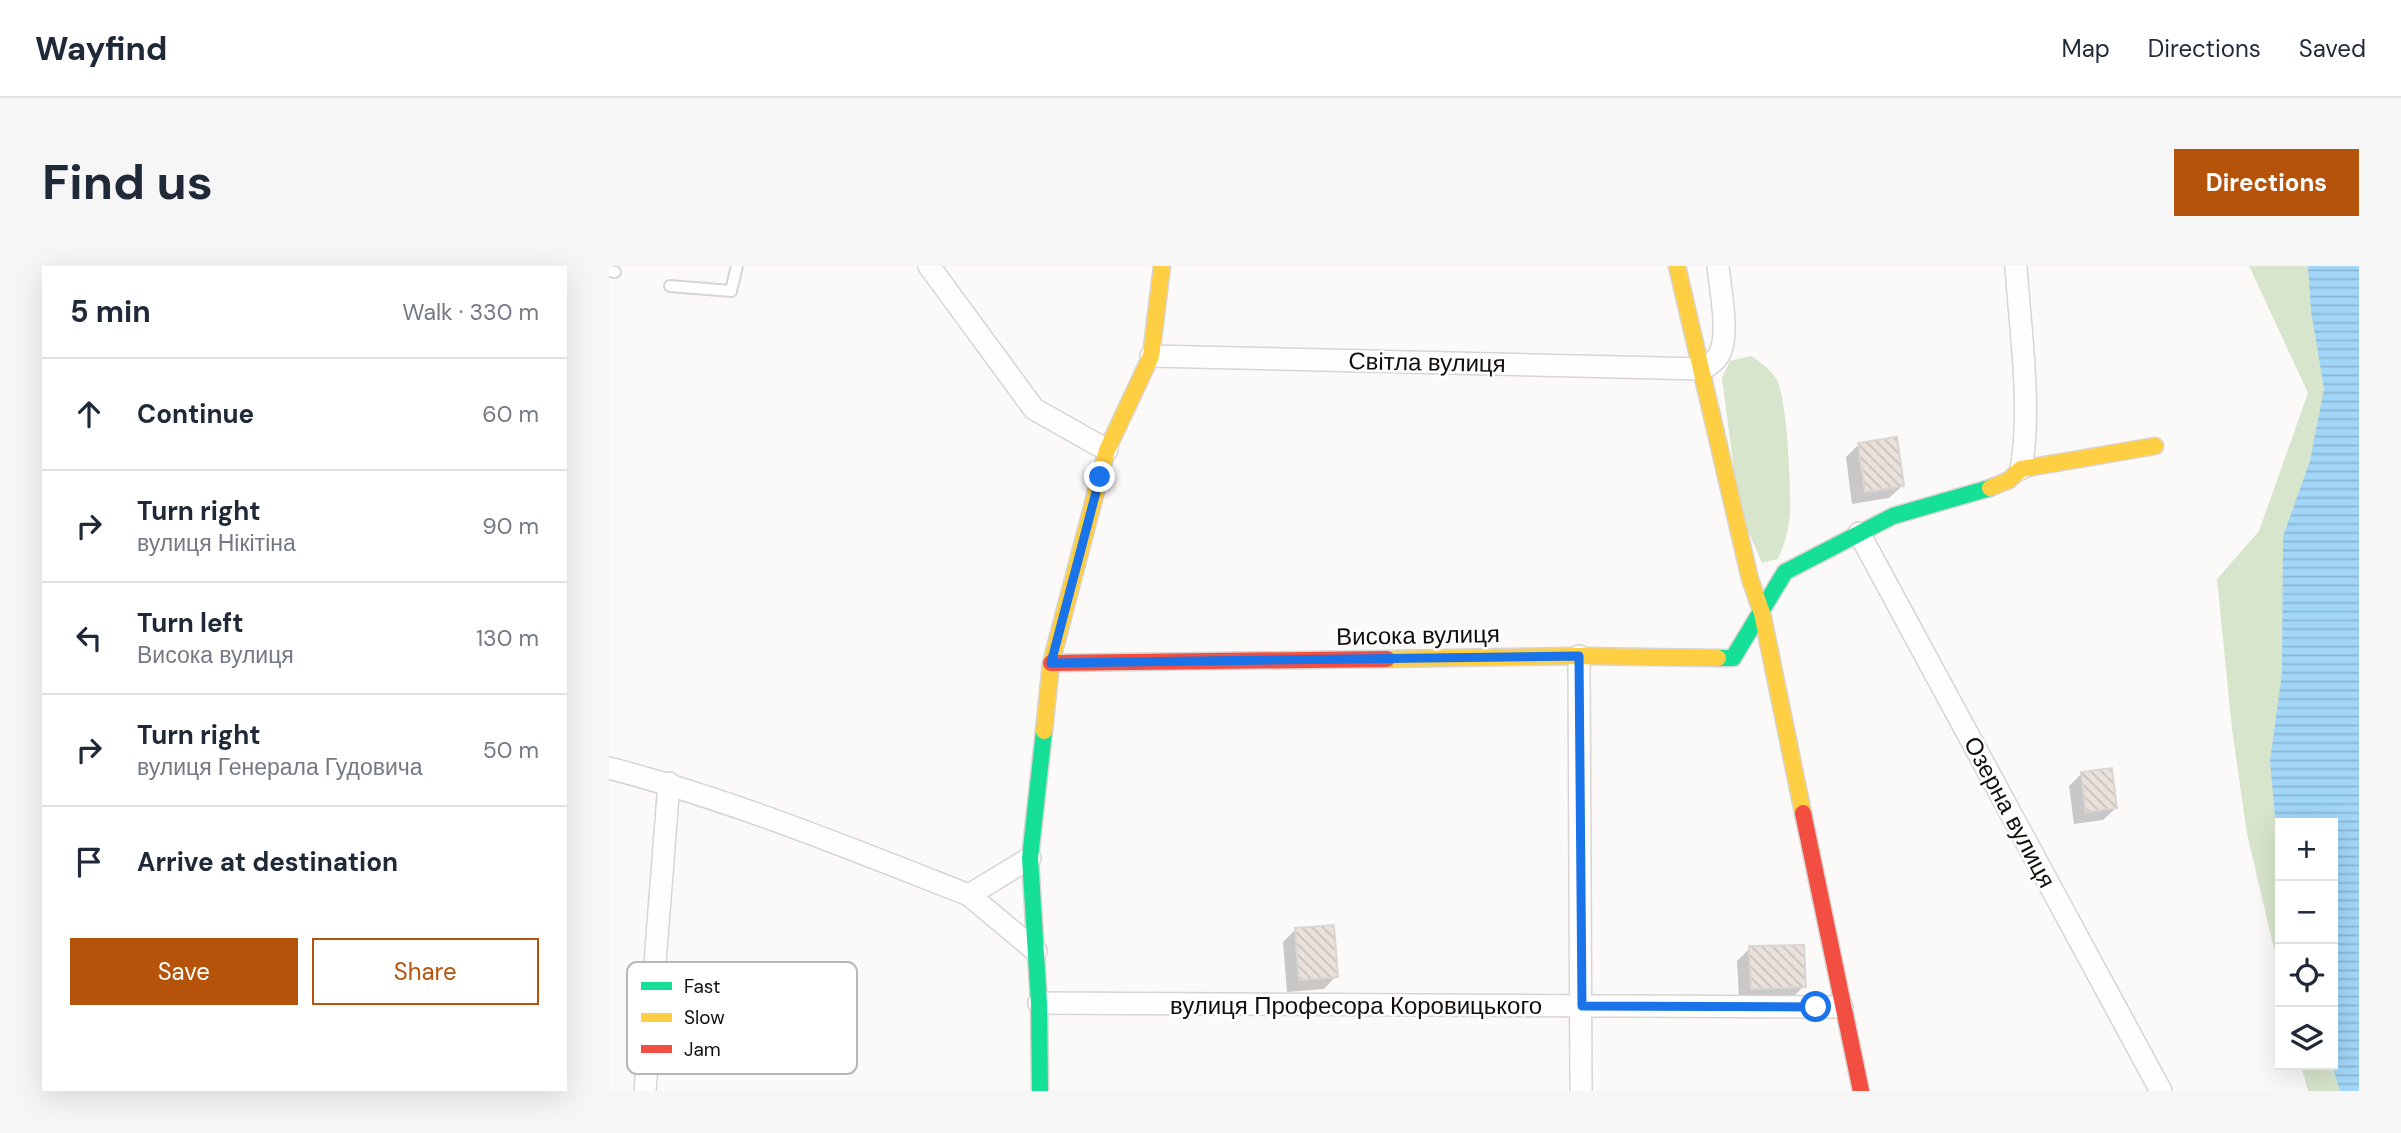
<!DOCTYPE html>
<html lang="en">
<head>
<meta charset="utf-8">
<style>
  body { margin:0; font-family:"DM Sans",sans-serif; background:#f6f6f7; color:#1f2937 }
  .controls { position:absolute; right:21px; bottom:21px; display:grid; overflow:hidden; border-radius:0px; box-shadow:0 7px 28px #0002 }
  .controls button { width:63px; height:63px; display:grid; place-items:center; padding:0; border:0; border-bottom:2px solid #e0e1e3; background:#fff; color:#1f2937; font:35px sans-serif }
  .stop { position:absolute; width:21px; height:21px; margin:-16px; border:5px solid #1a73e8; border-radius:50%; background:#fff }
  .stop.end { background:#1a73e8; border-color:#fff; box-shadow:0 2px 7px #0008 }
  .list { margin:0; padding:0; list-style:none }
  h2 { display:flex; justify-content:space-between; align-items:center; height:91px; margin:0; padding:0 28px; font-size:30px }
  h2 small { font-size:23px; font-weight:400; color:#747a83 }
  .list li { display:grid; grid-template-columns:46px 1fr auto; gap:21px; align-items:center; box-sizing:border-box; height:112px; padding:0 28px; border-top:2px solid #e0e1e3 }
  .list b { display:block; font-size:26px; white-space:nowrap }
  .list p { margin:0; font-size:23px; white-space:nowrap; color:#747a83 }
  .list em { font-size:23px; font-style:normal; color:#747a83 }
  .actions { display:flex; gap:14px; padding:21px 28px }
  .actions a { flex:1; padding:16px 0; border:2px solid #b45309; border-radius:0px; text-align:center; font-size:24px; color:#b45309 }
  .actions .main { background:#b45309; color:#fff }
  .icon { flex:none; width:38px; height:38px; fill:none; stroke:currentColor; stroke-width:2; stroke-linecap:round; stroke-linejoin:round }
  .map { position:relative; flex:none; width:1750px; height:825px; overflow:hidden; border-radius:0px }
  header { display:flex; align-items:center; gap:42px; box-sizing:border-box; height:98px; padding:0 35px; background:#fff; border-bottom:2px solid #e0e1e3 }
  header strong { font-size:33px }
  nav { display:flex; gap:38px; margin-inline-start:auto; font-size:24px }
  .intro { display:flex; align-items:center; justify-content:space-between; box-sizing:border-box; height:168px; padding:0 42px }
  h1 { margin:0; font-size:49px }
  .button { padding:18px 32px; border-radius:0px; background:#b45309; color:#fff; font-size:24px; font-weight:700 }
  main { display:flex; gap:42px; padding:0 42px }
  aside { flex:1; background:#fff; border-radius:0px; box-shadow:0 7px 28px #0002 }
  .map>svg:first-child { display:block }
  .grass { fill:#d8e5cd }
  .water { fill:url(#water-rules) }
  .shadow { fill:#0003 }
  .building { fill:url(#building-back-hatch); stroke:#dad6d4; stroke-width:2 }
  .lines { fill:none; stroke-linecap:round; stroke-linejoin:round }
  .lane-casing { stroke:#d8d4d1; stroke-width:14 }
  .street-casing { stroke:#d8d4d1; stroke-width:24 }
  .fast-casing { stroke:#d8d4d1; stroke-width:19 }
  .slow-casing { stroke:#d8d4d1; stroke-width:19 }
  .jam-casing { stroke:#d8d4d1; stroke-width:19 }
  .lane { stroke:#fffefe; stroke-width:10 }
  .street { stroke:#fffefe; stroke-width:21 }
  .fast { stroke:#16e098; stroke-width:16 }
  .slow { stroke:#ffcf43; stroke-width:16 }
  .jam { stroke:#f24e42; stroke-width:16 }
  .route { stroke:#1a73e8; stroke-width:9 }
  .labels { text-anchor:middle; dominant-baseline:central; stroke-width:5; stroke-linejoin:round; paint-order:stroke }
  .street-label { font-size:24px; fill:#140e0a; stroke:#fff }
  .key { fill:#fff; stroke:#b8b7b6; stroke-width:2 }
  .key-label { font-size:19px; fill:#140e0a }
</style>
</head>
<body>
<header>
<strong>Wayfind</strong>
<nav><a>Map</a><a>Directions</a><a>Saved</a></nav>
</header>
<div class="intro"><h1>Find us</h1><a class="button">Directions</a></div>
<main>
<aside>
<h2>5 min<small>Walk · 330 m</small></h2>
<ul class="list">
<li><svg class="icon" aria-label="ahead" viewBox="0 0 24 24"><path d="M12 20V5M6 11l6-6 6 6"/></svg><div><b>Continue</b></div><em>60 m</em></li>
<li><svg class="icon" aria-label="right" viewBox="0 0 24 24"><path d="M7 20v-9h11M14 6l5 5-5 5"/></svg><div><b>Turn right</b><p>вулиця Нікітіна</p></div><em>90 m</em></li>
<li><svg class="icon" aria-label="left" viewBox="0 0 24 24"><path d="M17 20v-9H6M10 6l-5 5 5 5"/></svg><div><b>Turn left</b><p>Висока вулиця</p></div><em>130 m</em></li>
<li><svg class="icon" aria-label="right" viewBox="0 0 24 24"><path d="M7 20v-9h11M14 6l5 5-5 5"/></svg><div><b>Turn right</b><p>вулиця Генерала Гудовича</p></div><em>50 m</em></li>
<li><svg class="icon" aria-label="arrive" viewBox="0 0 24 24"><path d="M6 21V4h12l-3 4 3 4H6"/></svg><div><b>Arrive at destination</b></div></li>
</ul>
<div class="actions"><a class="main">Save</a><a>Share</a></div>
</aside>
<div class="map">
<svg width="1750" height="825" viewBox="0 0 1750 825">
  <defs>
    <pattern id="water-rules" width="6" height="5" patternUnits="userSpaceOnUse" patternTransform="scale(1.75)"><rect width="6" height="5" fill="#a1d6f8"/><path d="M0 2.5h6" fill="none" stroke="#8ab6d3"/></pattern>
    <pattern id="building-back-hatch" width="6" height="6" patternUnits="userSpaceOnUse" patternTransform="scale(1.75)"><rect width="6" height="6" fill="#eae1da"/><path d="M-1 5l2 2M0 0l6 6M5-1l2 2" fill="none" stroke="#c8c0ba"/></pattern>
  </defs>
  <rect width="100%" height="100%" fill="#fcfaf8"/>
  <path class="grass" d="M 1640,0 L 1750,0 L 1750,825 L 1699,825 L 1692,799 L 1724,799 L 1724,557 L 1671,557 L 1671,708 L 1638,568 L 1623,463 L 1608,313 L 1650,265 L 1699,127 Z
    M 1142,90 C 1151,96 1160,102 1167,112 C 1178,129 1182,222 1181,246 C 1180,262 1176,278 1169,293 L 1153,297 L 1138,262 L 1127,220 L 1113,112 L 1121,95 Z"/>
  <path class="water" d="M 1699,0 L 1750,0 L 1750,825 L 1731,825 L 1723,799 L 1724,557 L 1671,557 L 1671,604 L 1661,495 L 1673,407 L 1674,270 L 1701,195 L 1715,123 L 1702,45 Z"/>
  <path class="shadow" d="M 1249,179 L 1293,220 L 1280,232 L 1243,238 L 1237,191 Z
    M 1473,507 L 1507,542 L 1494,554 L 1465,558 L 1460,520 Z
    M 687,663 L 727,710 L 715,723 L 678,726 L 674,676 Z
    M 1141,682 L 1195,720 L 1182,733 L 1130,734 L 1128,695 Z"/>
  <path class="building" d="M 1288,171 L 1295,220 L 1256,226 L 1249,177 Z
    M 1503,502 L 1508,542 L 1477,546 L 1472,506 Z
    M 725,659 L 729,711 L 690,714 L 686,662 Z
    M 1195,679 L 1197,721 L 1142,723 L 1140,680 Z"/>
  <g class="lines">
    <defs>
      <path id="lane" d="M 0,5 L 6,6
        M 61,20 L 122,25 L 128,0"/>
      <path id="street" d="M 320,0 L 425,143 L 498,184
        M 1407,0 C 1411,63 1423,142 1412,203
        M 542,90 L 1093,103 C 1099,100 1106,95 1110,89 C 1121,69 1111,22 1109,0
        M 1250,267 L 1552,825
        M 970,390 L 972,825
        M 0,502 C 123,534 242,583 360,629 L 421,592
        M 360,629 L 427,685
        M 430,737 L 1233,741
        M 36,825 L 60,517"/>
      <path id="fast" d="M 1109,392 L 1124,392 L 1176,306 L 1284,250 L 1381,222
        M 431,825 L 430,737 L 421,592 L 435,465"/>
      <path id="slow" d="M 1068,0 L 1141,313 L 1153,347 L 1194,547
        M 1381,222 L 1400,214 L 1412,203 L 1546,180
        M 778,393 L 970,390 L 1109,392
        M 435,465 L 442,397 L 498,184 L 542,90 L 553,0"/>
      <path id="jam" d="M 442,397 L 778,393
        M 1194,547 L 1252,825"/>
    </defs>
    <use href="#lane" class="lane-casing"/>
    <use href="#street" class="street-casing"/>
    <use href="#fast" class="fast-casing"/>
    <use href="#slow" class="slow-casing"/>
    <use href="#jam" class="jam-casing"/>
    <use href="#lane" class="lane"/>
    <use href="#street" class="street"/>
    <use href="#fast" class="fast"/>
    <use href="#slow" class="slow"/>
    <use href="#jam" class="jam"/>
  </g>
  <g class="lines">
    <path class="route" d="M 491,211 L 442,397 L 970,390 L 973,740 L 1207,741"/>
  </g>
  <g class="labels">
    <g class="street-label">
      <text transform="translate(818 96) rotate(1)">Світла вулиця</text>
      <text transform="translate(809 369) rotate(-1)">Висока вулиця</text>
      <text transform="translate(1401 546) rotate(62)">Озерна вулиця</text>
      <text x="747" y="739">вулиця Професора Коровицького</text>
    </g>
  </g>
  <rect x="18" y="696" width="230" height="112" rx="10" class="key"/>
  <rect x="32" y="716" width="31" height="8" fill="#16e098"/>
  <rect x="32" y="747" width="31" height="9" fill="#ffcf43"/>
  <rect x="32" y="779" width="31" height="8" fill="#f24e42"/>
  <g class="key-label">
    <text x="75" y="727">Fast</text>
    <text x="75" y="758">Slow</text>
    <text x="75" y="790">Jam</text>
  </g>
</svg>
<div class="controls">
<button>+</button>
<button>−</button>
<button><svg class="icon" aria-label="locate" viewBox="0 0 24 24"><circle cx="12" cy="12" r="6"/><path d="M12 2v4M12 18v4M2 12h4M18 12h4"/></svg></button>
<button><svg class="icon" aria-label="layers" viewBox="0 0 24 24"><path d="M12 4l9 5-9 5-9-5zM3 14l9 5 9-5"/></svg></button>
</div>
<div class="stop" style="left:1207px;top:741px"></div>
<div class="stop end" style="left:491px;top:211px"></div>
</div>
</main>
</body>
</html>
